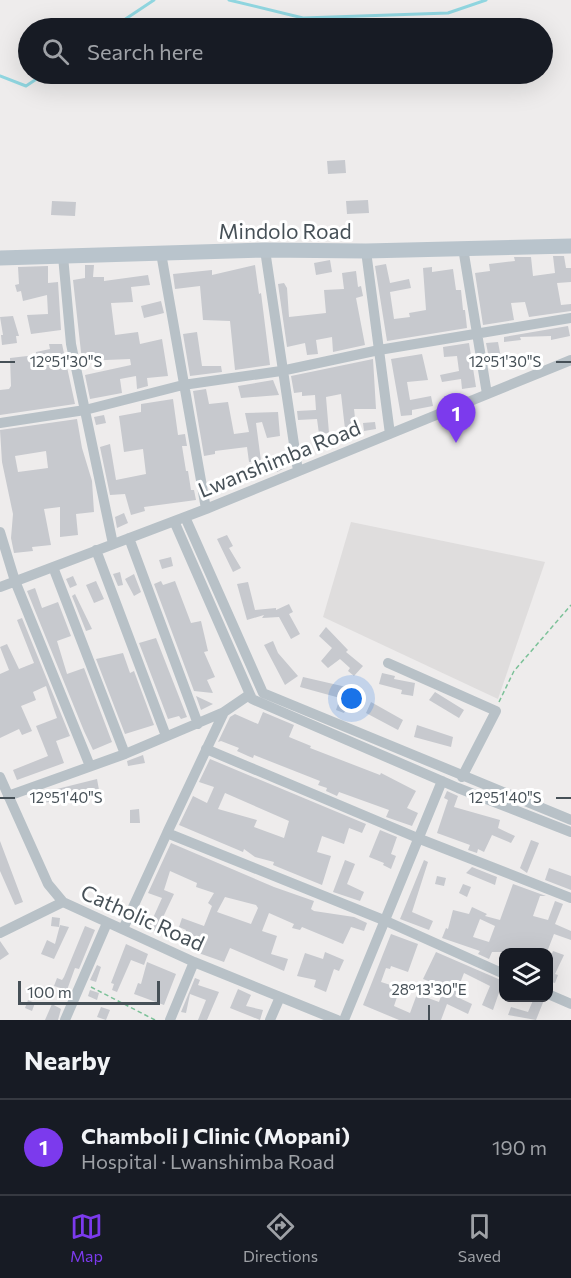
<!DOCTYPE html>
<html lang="en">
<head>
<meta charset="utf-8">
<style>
  body { margin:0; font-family:Commissioner,sans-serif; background:#242831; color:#f1f3f6 }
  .controls { position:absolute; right:18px; bottom:18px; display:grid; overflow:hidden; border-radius:12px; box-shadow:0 6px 24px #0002 }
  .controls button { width:54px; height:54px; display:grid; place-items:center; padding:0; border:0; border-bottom:2px solid #363941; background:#171b24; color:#f1f3f6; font:30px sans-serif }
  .scale { position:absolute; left:18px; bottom:15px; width:142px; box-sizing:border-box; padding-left:6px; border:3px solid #465057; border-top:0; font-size:16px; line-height:21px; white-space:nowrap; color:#465057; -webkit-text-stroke:4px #fff; paint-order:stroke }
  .you { position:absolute; left:352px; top:699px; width:21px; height:21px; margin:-15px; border:4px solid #fff; border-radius:50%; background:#1a73e8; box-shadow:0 0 0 9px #1a73e833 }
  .badge { display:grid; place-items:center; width:39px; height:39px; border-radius:50%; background:#7c3aed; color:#fff; font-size:20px; font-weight:700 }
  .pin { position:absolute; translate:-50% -50px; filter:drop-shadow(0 2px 3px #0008) }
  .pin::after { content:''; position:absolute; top:32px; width:21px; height:18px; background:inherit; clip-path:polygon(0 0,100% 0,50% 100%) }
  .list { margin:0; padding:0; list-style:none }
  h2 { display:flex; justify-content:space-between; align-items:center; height:78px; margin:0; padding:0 24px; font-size:26px }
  h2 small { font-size:20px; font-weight:400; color:#9ea1a6 }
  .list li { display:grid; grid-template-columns:39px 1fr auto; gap:18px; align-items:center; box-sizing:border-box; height:96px; padding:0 24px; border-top:2px solid #363941 }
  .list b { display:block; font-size:22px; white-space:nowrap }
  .list p { margin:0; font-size:20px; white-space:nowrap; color:#9ea1a6 }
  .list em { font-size:20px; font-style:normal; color:#9ea1a6 }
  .icon { flex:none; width:33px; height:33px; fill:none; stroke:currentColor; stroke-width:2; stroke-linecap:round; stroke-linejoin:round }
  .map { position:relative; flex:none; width:571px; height:1020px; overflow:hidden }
  .search { position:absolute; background:#171b24; box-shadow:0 6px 24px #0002; left:18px; right:18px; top:18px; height:66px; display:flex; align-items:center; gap:15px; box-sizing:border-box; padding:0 21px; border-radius:33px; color:#9ea1a6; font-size:22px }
  .sheet { height:174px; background:#171b24 }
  nav { display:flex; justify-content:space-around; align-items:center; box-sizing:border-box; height:84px; border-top:2px solid #363941; background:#171b24; font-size:16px; color:#9ea1a6 }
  nav a { display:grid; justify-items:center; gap:3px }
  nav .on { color:#7c3aed }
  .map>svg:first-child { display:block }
  .education { fill:#dfdddd }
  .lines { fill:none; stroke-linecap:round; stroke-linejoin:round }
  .stream { stroke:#90d6e0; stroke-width:3 }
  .building { fill:#c7c9ce; fill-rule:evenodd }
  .path { stroke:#7bc198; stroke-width:1.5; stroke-dasharray:4.5 3; stroke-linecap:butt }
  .street { stroke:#b8c1c7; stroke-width:10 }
  .secondary { stroke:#b9c4cc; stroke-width:15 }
  .ticks { fill:none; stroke:#465057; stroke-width:2 }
  .labels { text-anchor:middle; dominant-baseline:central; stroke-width:6; stroke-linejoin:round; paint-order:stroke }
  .street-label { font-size:21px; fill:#465057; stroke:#fff }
  .ticks-label { font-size:15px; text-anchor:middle; fill:#465057; stroke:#fff; stroke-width:6; stroke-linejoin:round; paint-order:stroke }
</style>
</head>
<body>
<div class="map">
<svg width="571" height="1020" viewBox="0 0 571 1020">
  <rect width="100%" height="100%" fill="#eeecec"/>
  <path class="education" d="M 351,522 L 545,562 L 498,699 L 323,617 Z"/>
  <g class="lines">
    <path class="stream" d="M 229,0 L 303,18 L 448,13 L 486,0
      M 112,28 L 154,0
      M 0,76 L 26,86 L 44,74"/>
  </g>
  <path class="building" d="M 345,160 L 346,173 L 328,174 L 327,161 Z
    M 368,200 L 369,213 L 347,214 L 346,201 Z
    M 52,201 L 76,202 L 75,216 L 51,215 Z
    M 553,256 L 564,256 L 566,268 L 571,268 L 571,282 L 557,283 L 561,305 L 571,304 L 571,311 L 529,317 L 525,302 L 511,303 L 514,320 L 483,325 L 475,273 L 490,271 L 489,264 L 515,261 L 514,257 L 531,257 L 533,276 L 555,273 Z
    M 330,260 L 332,272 L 316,275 L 314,263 Z
    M 386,264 L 390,283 L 409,279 L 411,288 L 390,292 L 394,319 L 410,317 L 409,313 L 426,310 L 423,268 L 432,267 L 432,272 L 453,269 L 456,290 L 461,290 L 463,310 L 465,310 L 467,328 L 387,341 L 375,266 Z
    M 85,265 L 94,265 L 93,277 L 104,277 L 104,281 L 148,275 L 150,285 L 131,287 L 133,302 L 111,303 L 115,335 L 138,332 L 140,344 L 162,339 L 168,376 L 147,378 L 148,386 L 137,389 L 136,376 L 120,379 L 122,393 L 90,399 L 85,375 L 131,365 L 130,359 L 82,361 L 73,280 L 85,278 Z
    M 255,265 L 259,294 L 261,293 L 270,365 L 235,370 L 230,321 L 203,320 L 200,286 L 175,289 L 173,274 L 212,270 L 212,275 Z
    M 48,266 L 48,283 L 58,282 L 61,330 L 31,334 L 27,315 L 48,314 L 47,295 L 23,301 L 21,291 L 17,292 L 15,285 L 19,284 L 18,267 Z
    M 356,271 L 358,287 L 361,286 L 363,296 L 356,298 L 365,345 L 333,352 L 332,337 L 316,340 L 318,354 L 307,355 L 305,343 L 287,347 L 278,284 L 284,283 L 287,288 L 289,317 L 326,313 L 324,290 L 344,289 L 342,273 Z
    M 161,301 L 164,313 L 144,318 L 141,306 Z
    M 13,316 L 19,336 L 16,336 L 17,343 L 2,345 L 1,335 L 3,335 L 0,317 Z
    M 568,326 L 570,336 L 551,340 L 551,336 L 520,337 L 521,340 L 504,342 L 504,337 Z
    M 197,332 L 202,366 L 221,366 L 222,372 L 190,376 L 183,334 Z
    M 498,342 L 501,358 L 520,356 L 521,365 L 491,369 L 486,343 Z
    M 469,343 L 476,387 L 462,389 L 461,379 L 442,382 L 440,375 L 459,371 L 457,356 L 444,357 L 443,347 Z
    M 49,344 L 62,344 L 75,404 L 0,415 L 0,390 L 9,389 L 11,386 L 10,358 L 36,355 L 36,352 L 50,349 Z
    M 422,354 L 428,380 L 407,382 L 410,400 L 431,396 L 433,406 L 412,410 L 412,415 L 401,416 L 391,359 Z
    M 373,359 L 376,409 L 354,409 L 356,427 L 345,429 L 341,394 L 326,397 L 329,433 L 319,434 L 317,419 L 298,420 L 297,411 L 316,410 L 315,395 L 302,396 L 302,392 L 294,393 L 291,376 Z
    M 273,380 L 279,395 L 241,398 L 238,386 Z
    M 206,389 L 209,404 L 228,402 L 234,434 L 249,432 L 245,413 L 278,412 L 280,436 L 267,438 L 262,422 L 256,423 L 261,461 L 249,462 L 247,447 L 215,451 L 215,454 L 204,456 L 193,391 Z
    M 173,399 L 178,435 L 185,434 L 187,446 L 182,446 L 186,471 L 188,471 L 191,490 L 194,490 L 196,500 L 144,507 L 145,511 L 131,515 L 125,494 L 110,495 L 100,447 L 110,444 L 116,480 L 146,474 L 143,449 L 124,452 L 119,416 L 141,412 L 141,404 Z
    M 104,415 L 106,423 L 96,425 L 94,417 Z
    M 77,419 L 82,448 L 92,481 L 94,512 L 76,514 L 78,535 L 60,537 L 60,507 L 44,509 L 51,545 L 32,547 L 33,551 L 14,553 L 11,538 L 13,514 L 2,462 L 0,430 ZM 46,451 L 48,468 L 18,472 L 15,456 Z
    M 375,422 L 376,429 L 364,431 L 363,423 Z
    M 337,437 L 338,446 L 329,447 L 328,439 Z
    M 283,459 L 285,468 L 277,472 L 274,462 Z
    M 124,513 L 128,523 L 117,528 L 115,517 Z
    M 227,535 L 233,546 L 229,548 L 241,568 L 233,572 L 217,539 Z
    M 171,557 L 173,566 L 162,569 L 159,560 Z
    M 120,572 L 123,585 L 118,586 L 113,574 Z
    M 134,574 L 141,592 L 134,596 L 125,579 Z
    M 73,576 L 77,585 L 70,588 L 66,579 Z
    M 96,581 L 104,599 L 94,603 L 86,585 Z
    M 161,581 L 163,585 L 175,581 L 191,623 L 201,621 L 208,651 L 204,652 L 215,677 L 207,680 L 213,693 L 194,691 L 154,584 Z
    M 248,582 L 255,610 L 276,608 L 276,610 L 289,604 L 293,612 L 289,614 L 300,634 L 291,639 L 279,617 L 262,618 L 264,615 L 247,620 L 237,584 Z
    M 35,588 L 42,608 L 58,602 L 71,636 L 57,641 L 67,674 L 84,668 L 112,742 L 93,750 L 84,731 L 27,591 Z
    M 75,594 L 92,629 L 86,631 L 72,596 Z
    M 22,618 L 70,736 L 56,741 L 64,763 L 17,780 L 13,770 L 48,756 L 36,726 L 57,718 L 46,686 L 33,692 L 36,700 L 21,706 L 32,731 L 22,735 L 19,729 L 0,738 L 0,674 L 9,670 L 0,647 L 7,644 L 19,669 L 34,663 L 17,620 Z
    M 326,627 L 348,650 L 346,652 L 363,666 L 354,676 L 348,671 L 350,668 L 340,659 L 328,668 L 321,661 L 332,648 L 319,636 Z
    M 156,638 L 187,717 L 181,719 L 179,716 L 168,719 L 139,643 Z
    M 273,641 L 278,653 L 298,676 L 285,685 L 264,645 Z
    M 123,653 L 130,673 L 134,671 L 154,725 L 125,734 L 96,659 Z
    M 382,673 L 395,676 L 394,679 L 415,683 L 413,696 L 401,694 L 402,690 L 379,684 Z
    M 303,677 L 355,689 L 344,713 L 336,710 L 340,698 L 300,687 Z
    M 435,692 L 464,710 L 459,718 L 429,700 Z
    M 196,696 L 213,704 L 201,710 Z
    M 371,702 L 403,720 L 398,730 L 366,713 Z
    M 263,712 L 294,725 L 289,737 L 311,746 L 310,748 L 380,775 L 381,773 L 416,791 L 407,808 L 418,813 L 412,826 L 386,817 L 389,810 L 339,792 L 337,796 L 326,791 L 327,788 L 318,785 L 320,781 L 254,755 L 253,758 L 248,756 L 237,751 L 239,748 L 221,741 L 218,742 L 230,717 L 235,714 L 258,724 Z
    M 417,725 L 453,737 L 451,747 L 414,737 Z
    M 143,755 L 145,763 L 128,766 L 127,761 Z
    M 210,759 L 366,824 L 362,833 L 349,828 L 344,844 L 322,836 L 317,852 L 331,856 L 322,885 L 273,865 L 274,862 L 255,857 L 244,849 L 243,852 L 179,825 L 193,796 L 207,803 L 214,787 L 199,782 ZM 225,793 L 289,821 L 284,838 L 254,827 L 257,820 L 218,809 Z
    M 97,779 L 99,790 L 32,806 L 29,796 Z
    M 447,791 L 458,796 L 454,807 L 500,820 L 498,828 L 515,836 L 511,843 L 492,835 L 484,852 L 478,849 L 477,853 L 468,850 L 470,845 L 437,833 L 448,800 L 444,798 Z
    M 139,809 L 140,823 L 130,823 L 130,810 Z
    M 380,830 L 397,837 L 391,854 L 396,856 L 391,869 L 383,865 L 384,863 L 369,857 Z
    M 531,840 L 539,843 L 527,873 L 520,868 Z
    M 0,841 L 23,902 L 15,905 L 0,871 Z
    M 171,843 L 274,887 L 314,901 L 311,909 L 314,911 L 354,917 L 367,923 L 364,931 L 351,927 L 343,944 L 302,927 L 300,930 L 292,928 L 294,924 L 269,913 L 262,931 L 277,936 L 271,954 L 288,959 L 284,971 L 230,948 L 224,962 L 190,950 L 195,937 L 185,934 L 186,930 L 179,927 L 182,918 L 204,926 L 212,906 L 208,903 L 214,893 L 196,887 L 197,883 L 170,871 L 164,890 L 174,894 L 156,932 L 135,922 L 139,912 L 153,918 L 162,898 L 148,893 ZM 225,897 L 256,905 L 258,908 L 251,924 L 217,912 Z
    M 345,860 L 355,864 L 347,884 L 364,892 L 360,901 L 333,892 Z
    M 424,860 L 428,862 L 412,912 L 433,921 L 429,930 L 400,919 Z
    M 472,867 L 497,877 L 495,885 L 466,873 Z
    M 549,868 L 571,876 L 571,890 L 545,880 Z
    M 437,876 L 446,878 L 444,886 L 435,884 Z
    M 463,884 L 471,887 L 467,897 L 459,893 Z
    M 513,884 L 546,896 L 540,896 L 533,916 L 548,920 L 555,901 L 563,904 L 555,924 L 571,931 L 571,940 L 554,934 L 547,952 L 492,952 L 489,959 L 478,954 L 480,951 L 442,938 L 446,928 L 448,929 L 453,910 L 469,914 L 472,907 L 487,914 L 485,916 L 500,920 ZM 480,919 L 495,926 L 489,942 L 473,937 Z
    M 52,917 L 60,918 L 59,927 L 51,926 Z
    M 60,925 L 69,927 L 54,959 L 41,954 L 47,940 L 55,944 Z
    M 85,926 L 95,930 L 79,969 L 75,968 L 67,990 L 54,986 L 57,978 L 62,980 L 64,977 Z
    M 391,934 L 418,944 L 408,972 L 391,966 L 390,969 L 386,968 L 381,982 L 400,988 L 394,1006 L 410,1013 L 417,994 L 439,1002 L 444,987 L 423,979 L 436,952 L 503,981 L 493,1010 L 482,1005 L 490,986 L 464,973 L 455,996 L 472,1004 L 468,1014 L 447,1004 L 441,1020 L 399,1020 L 363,1005 Z
    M 0,941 L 9,954 L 0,960 Z
    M 126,944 L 148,954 L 144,965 L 131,960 L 117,992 L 112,990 L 114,984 L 111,983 Z
    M 553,951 L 564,955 L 555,974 L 558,975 L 555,983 L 551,982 L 549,987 L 549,961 Z
    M 325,952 L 344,960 L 339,971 L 334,969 L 326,992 L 314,987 L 316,980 L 297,976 L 305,953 L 323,959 Z
    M 147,962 L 176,974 L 164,1005 L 134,994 L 138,983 L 141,984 Z
    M 97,965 L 101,967 L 96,982 L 90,980 Z
    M 195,978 L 200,980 L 198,985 L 219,992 L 207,1020 L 198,1020 L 206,1000 L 190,994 L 186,1013 L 181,1012 Z
    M 238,989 L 251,995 L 246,1006 L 263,1010 L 260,1020 L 230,1008 Z
    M 90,990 L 99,993 L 97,1000 L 88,996 Z
    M 534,998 L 544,1000 L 536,1020 L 508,1015 L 511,1007 L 528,1012 Z
    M 28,1000 L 35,1003 L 32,1011 L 25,1008 Z
    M 52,1004 L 61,1009 L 58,1020 L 45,1020 Z
    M 101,1007 L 110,1010 L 106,1020 L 97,1017 Z"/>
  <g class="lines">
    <path class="path" d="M 499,702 L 514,671 L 571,605
      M 91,987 L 155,1020"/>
    <path class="street" d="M 463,248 L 487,394
      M 265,250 L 298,471
      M 366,251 L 390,434
      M 161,253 L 206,509
      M 63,256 L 71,344 L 113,544
      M 0,423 L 85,410 L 183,385 L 281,371 L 379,350 L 571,318
      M 185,517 L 263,693 L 571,820
      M 174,521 L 252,699 L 458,788 L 571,832
      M 0,532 L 15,581 L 90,766
      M 129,538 L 198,724
      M 96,550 L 166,736
      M 53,567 L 125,754
      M 0,587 L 206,509 L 571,360
      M 388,663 L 496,711 L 462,777
      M 206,749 L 420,839 L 571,898
      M 0,777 L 48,884 L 63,902 L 194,962 L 337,1020
      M 8,796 L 125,754 L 224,712
      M 167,833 L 224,712 L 249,695
      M 123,929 L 167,833 L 386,921 L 504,974
      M 0,933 L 63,902
      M 548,994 L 571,1004
      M 65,1020 L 107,923
      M 170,1020 L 194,962
      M 270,1020 L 280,997
      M 344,1020 L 442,781"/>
    <path class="secondary" d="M 0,258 L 265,250 L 366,251 L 571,246"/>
  </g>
  <path class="ticks" d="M 0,362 L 15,362M 556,362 L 571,362M 0,798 L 15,798M 556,798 L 571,798M 429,1005 L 429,1020"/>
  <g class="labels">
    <g class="street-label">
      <text x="285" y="230">Mindolo Road</text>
      <text transform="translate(279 458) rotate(-22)">Lwanshimba Road</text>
      <text transform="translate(143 917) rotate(24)">Catholic Road</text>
    </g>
  </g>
  <g class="ticks-label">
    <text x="66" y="367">12°51'30"S</text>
    <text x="505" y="367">12°51'30"S</text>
    <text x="66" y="803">12°51'40"S</text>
    <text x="505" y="803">12°51'40"S</text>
    <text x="429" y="995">28°13'30"E</text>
  </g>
</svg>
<div class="controls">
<button><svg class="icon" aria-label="layers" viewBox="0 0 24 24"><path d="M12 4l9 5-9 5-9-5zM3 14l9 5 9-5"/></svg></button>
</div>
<div class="scale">100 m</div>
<div class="you"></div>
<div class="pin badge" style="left:456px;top:443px">1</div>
<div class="search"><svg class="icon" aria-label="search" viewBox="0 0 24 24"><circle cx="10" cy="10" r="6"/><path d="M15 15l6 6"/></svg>Search here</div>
</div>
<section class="sheet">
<h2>Nearby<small></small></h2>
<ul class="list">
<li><span class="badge">1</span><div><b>Chamboli J Clinic (Mopani)</b><p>Hospital · Lwanshimba Road</p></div><em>190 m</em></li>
</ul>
</section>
<nav>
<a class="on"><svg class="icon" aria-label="map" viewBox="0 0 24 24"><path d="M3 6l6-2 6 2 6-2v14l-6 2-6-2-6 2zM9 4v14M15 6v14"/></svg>Map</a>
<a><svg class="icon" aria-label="directions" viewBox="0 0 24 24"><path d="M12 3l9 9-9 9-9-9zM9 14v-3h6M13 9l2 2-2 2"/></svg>Directions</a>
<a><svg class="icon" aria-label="saved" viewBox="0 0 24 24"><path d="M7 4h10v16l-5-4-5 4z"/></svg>Saved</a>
</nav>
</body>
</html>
